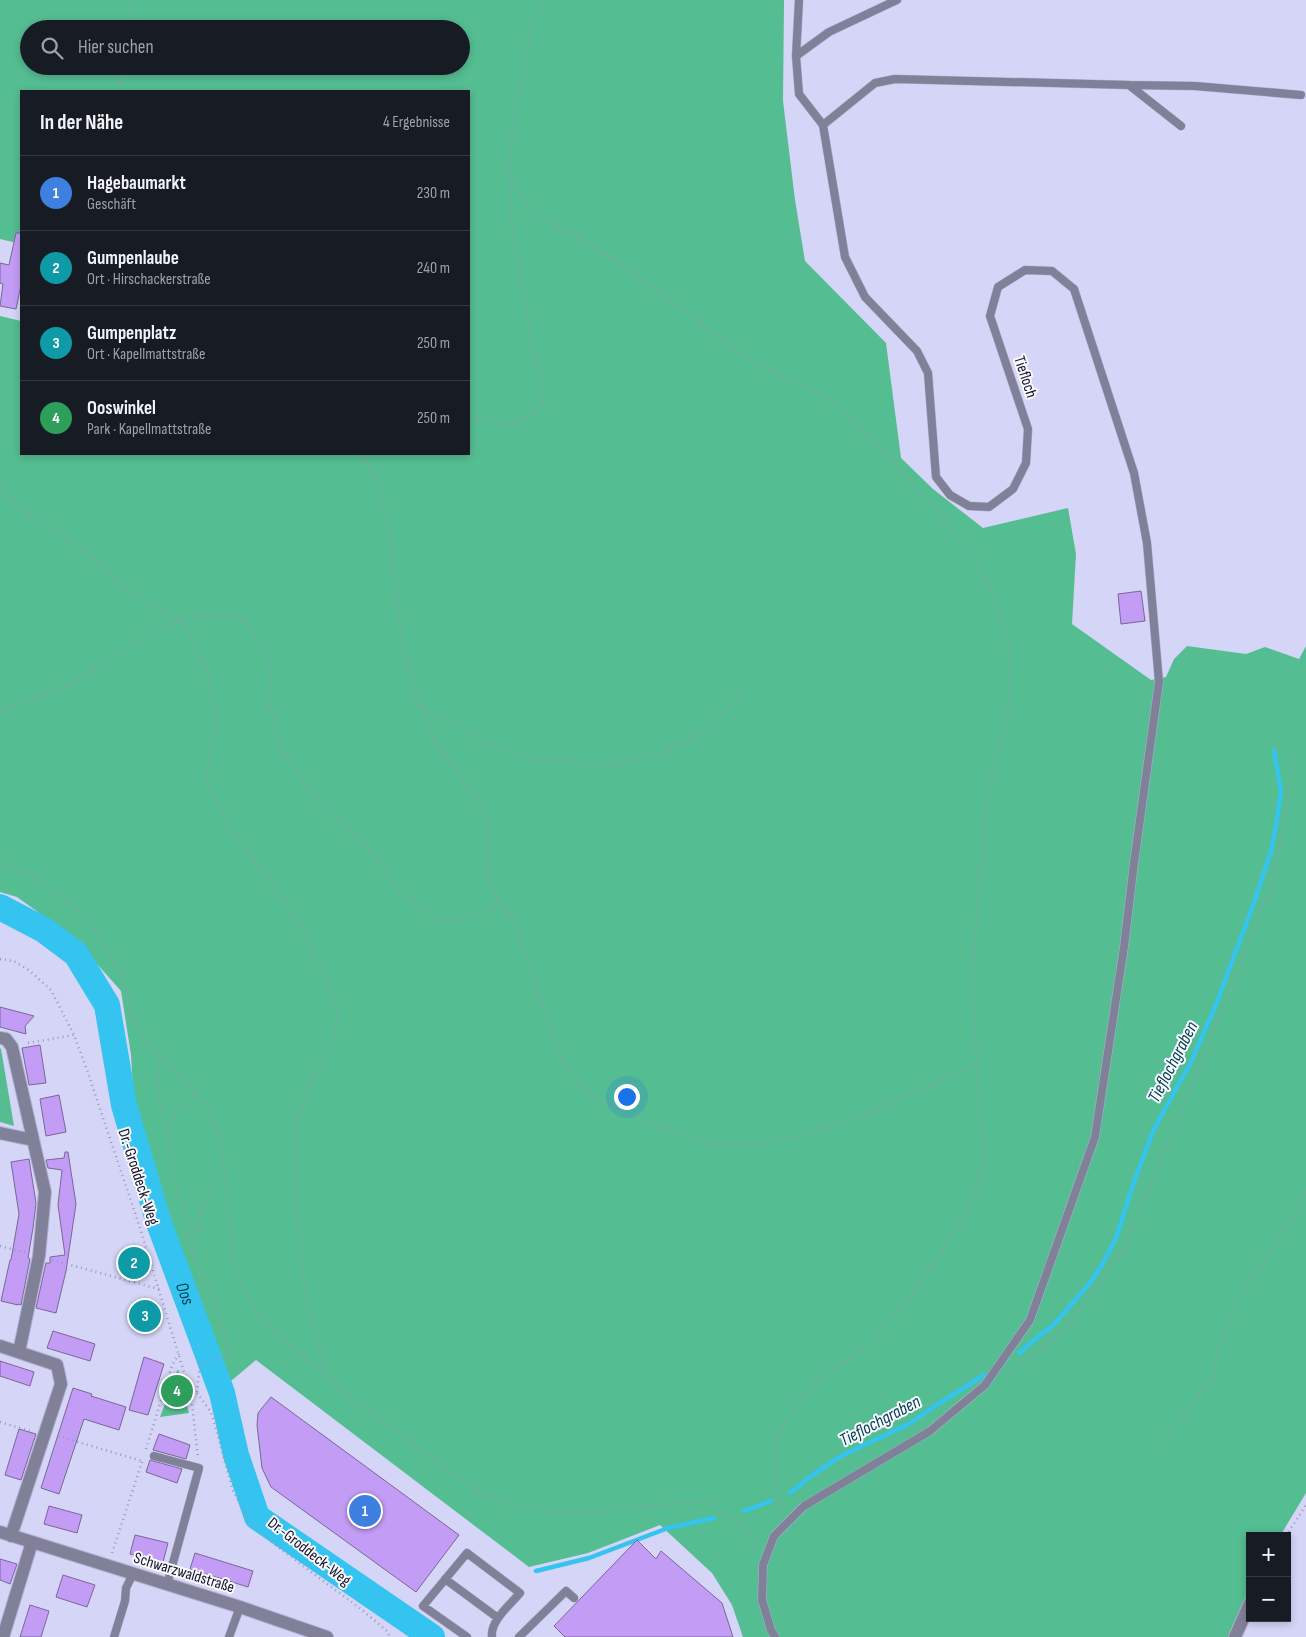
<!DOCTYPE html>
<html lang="de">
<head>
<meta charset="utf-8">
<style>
  body { margin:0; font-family:"Sofia Sans Condensed",sans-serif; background:#242831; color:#f1f3f6 }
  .controls { position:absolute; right:15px; bottom:15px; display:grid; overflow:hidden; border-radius:0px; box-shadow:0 2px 8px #0003 }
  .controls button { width:45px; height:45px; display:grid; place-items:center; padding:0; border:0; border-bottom:1px solid #363941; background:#171b24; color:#f1f3f6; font:25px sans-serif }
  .you { position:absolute; left:626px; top:1096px; width:18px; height:18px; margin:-12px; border:4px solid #fff; border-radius:50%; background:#1a73e8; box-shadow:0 0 0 8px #1a73e833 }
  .badge { display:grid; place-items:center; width:32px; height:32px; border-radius:50%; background:#756c08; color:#fff; font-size:16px; font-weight:700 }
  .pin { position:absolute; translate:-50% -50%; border:2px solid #fff; box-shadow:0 1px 5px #0006 }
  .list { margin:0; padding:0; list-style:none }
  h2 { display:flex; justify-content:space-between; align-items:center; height:65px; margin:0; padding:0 20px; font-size:21px }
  h2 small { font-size:16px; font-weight:400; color:#9ea1a6 }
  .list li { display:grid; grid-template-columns:32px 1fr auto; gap:15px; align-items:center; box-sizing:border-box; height:75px; padding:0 20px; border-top:1px solid #363941 }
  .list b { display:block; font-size:19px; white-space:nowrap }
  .list p { margin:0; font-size:16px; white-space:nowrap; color:#9ea1a6 }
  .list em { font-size:16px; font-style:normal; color:#9ea1a6 }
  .icon { flex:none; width:28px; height:28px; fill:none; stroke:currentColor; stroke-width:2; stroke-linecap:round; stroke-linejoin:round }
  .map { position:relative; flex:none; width:1306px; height:1637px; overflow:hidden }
  .search { position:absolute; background:#171b24; box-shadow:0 2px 8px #0003; left:20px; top:20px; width:450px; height:55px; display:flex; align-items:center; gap:12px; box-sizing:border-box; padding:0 18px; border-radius:28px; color:#9ea1a6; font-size:19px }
  .panel { position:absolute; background:#171b24; box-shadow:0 2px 8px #0003; left:20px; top:90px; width:450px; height:365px; border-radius:0px }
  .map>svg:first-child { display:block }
  .green { fill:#55bd92; fill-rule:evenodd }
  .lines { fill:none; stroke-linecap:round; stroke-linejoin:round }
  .stream { stroke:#35c3ef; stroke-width:4.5 }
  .river { stroke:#35c3ef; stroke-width:26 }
  .building { fill:#c39cf5; stroke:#7b6698 }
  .lane-casing { stroke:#b1b2d1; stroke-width:9 }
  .street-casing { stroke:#b1b2d1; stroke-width:14 }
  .path { stroke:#9899b7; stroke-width:2.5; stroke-dasharray:1 4; stroke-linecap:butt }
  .lane { stroke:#808199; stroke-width:8 }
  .street { stroke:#808199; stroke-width:12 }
  .labels { text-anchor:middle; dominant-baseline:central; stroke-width:4; stroke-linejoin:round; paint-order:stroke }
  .street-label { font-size:16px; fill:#121125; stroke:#f9f9ff }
  .water-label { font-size:18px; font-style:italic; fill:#003e50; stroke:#f9f9ff }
</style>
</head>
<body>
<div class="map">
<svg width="1306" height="1637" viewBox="0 0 1306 1637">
  <rect width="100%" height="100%" fill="#d4d5f7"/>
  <path class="green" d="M 0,0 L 784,0 L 783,101 L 795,200 L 805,261 L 886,343 L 901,458 L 933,489 L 983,528 L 1068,508 L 1076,554 L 1072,624 L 1151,680 L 1166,677 L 1174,659 L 1187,646 L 1246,654 L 1265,647 L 1299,659 L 1306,646 L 1306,1493 L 1280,1536 L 1250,1536 L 1250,1591 L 1229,1637 L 743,1637 L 732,1605 L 712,1573 L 660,1525 L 588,1553 L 529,1567 L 256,1360 L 225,1386 L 152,1185 L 134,1107 L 131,1055 L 121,991 L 74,938 L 17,897 L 0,892 L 0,316 L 21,321 L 21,454 L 469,454 L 469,91 L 21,91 L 21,244 L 0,239 ZM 29,29 L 461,29 L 461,66 L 29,66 Z
    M 0,1048 L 1,1049 L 14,1126 L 0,1122 Z
    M 178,1369 L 189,1413 L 160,1417 Z"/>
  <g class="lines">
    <path class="stream" d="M 1019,1353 L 1055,1323 L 1090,1283 L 1103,1263 L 1116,1238 L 1135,1179 L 1154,1129 L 1191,1062 L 1215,1007 L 1255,900 L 1271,851 L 1276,826 L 1281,791 L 1274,751
      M 790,1493 L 815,1473 L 841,1456 L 909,1424 L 935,1406 L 984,1375
      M 744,1511 L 771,1501
      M 536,1571 L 589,1558 L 668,1528 L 714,1518"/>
    <path class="river" id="s1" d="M 0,907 L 44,930 L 76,954 L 107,1005 L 124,1105 L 159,1223 L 222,1393 L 236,1455 L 257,1517 L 432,1637"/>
  </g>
  <path class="building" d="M 16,233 L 21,233 L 21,285 L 16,309 L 0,306 L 3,284 L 0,283 L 0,263 L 9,265 Z
    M 1141,591 L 1145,621 L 1121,624 L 1118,594 Z
    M 0,1007 L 34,1016 L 25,1026 L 26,1034 L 0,1027 Z
    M 40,1045 L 46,1083 L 29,1085 L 22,1048 Z
    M 59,1095 L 66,1132 L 46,1136 L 40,1099 Z
    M 65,1152 L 68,1152 L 76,1204 L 66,1271 L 56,1313 L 36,1308 L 46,1263 L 50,1263 L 50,1257 L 65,1255 L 58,1205 L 62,1170 L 48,1168 L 46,1160 L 64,1158 Z
    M 29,1159 L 36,1203 L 33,1228 L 28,1258 L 30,1259 L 21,1305 L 18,1304 L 18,1305 L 1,1301 L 10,1260 L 11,1260 L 19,1214 L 11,1162 Z
    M 128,1252 L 145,1256 L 140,1274 L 124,1270 Z
    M 53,1331 L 95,1344 L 90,1361 L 47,1348 Z
    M 144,1357 L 164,1364 L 148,1415 L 129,1410 Z
    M 0,1361 L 34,1372 L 30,1386 L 0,1376 Z
    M 73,1388 L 92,1394 L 91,1396 L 126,1407 L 119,1430 L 84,1419 L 59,1494 L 41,1488 Z
    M 271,1397 L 459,1535 L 416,1592 L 271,1487 L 262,1468 L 257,1425 L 258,1413 Z
    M 19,1429 L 36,1434 L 21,1480 L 5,1475 Z
    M 159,1434 L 190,1445 L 186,1459 L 153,1450 Z
    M 150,1460 L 182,1469 L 177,1483 L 146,1472 Z
    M 49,1506 L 82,1515 L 77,1533 L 44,1524 Z
    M 135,1535 L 168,1543 L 163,1562 L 130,1554 Z
    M 637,1540 L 656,1559 L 661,1551 L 722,1603 L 733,1637 L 565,1637 L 554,1626 Z
    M 195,1553 L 253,1571 L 248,1587 L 190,1569 Z
    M 0,1559 L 17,1564 L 10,1584 L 0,1580 Z
    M 63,1575 L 95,1585 L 87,1607 L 56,1597 Z
    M 30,1605 L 49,1611 L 41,1637 L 20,1637 Z"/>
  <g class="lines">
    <defs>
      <path id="lane" d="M 799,0 L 796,56 L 799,94 L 823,125 L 875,83 L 895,79 L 1129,85
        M 796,56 L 829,32 L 897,0
        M 1181,126 L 1129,85 L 1195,86 L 1301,95
        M 154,1456 L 199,1468 L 167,1585
        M 445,1579 L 498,1618
        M 114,1637 L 125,1601 L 126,1588 L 133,1574
        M 229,1637 L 240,1607
        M 467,1637 L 423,1606 L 467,1553 L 520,1593 C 510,1605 490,1621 492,1637
        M 519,1637 L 566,1591 L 574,1598
        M 775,1637 L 771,1630 L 762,1600 L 763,1565 L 774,1536 L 804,1506 L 930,1431 L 985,1385 L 1030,1320 L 1095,1137 L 1124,947 L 1134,863 L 1159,682 L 1147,543 L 1134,473 L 1074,289 L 1052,271 L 1025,270 L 998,287 L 990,316 L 1028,429 L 1026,463 L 1013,489 L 989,507 L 969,506 L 950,495 L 936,477 L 928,373 L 917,351 L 865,297 L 845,257 L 823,125"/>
      <path id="street" d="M 0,1038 L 6,1039 L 12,1047 L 45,1192 L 39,1256 L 19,1352
        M 0,1133 L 33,1140
        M 0,1346 L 57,1365 L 61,1384 L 11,1536
        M 0,1532 L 240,1607 L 327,1637
        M 3,1637 L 32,1542
        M 1235,1637 L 1250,1603"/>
    </defs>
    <use href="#lane" class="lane-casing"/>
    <use href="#street" class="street-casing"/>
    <path class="path" d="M 131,29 L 134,0
      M 119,91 L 124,66
      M 508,162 L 527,45 L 541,0
      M 508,163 L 510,174 L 518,192 L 538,216 L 587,242 L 615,260 L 670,300 L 741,353 L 760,366 L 824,395 L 874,443 L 916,487 L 955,535 L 975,555 L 1002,617 L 1009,647 L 1011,676 L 1010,701 L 1005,729 L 998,759 L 989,783 L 972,966 L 974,1018 L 983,1149 L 980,1183 L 969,1211 L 948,1240 L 915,1291 L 870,1344 L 816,1383 L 794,1409 L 780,1430 L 775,1450 L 778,1488 L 782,1513
      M 469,416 L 496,422 L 520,423 L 544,407 L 513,234 L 509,175
      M 360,454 L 374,473 L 387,516 L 400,625 L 415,692 L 434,738 L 449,762 L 479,801 L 487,817 L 489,841 L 485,862 L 488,882 L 512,918 L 531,969 L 550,1030 L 563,1061 L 583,1087 L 600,1101 L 621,1112 L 651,1126 L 721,1145 L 755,1145 L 807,1135 L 859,1116 L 977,1065
      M 0,490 L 29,516 L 45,524 L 75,544 L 113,578 L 136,595 L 178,620 L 191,635 L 198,649 L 207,673 L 215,711 L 215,729 L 207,773 L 209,789 L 235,835 L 269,879 L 299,922 L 330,987 L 336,1003 L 338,1022 L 334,1039 L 326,1057 L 312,1082 L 300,1107 L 294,1137 L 295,1173 L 301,1266 L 314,1331 L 327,1374
      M 421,706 L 491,745 L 537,760 L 612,765 L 663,753 L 706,729 L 745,691
      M 0,711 L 72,683 L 114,655 L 178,620 L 214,613 L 242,619 L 270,661 L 269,702 L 285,754 L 325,809 L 365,846 L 383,867 L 395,887 L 438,920 L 459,919 L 483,915 L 501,901
      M 0,863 C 31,869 72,904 92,928 C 98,936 103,945 109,954 C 113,960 118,966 121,973 C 128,989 129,1012 138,1027 C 158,1062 195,1078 212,1118 C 230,1160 227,1209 232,1253 C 236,1271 243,1292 254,1307 C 277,1338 316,1364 344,1392 L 470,1487 L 513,1506 L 569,1514 L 693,1502 L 711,1504 L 731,1518 L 748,1533 L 757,1549
      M 0,959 L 14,961 L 30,971 L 51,990 L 74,1035 L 87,1070 L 139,1225 L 191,1395 L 198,1458
      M 28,1043 L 74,1035
      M 157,1052 L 159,1098 L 169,1136 L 172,1166 L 188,1232 L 188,1237 L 196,1264 L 219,1308 L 229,1357 L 200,1362 L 197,1393 L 191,1395
      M 169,1135 L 174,1115 L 198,1093
      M 188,1232 L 200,1231
      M 0,1246 L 27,1253
      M 194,1250 C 200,1236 198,1225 201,1211 C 205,1196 215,1185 224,1173
      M 52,1260 L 159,1289
      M 1008,1372 L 1025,1361 L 1069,1325 L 1120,1255 L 1205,1055 L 1271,886 L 1289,799 L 1291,752
      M 197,1393 L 211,1412 L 233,1491 L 252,1525 L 283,1551 L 361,1609 L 388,1632 L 389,1637
      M 0,1422 L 33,1432
      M 58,1436 L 142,1461
      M 1164,1443 L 1180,1419 L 1211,1380 L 1223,1331 L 1248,1285 L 1297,1211 L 1306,1191
      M 146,1449 L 172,1365 L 179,1354
      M 1286,1536 L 1306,1505
      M 112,1553 L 143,1459"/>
    <use href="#lane" class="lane"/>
    <use href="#street" class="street"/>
  </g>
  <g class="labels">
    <g class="street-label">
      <text transform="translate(1025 377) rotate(72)">Tiefloch</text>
      <text transform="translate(138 1177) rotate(72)">Dr.-Groddeck-Weg</text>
      <text transform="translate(309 1552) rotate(38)">Dr.-Groddeck-Weg</text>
      <text transform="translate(184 1573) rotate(17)">Schwarzwaldstraße</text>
    </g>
    <g class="water-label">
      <text transform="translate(1173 1062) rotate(-63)">Tieflochgraben</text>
      <text stroke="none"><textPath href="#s1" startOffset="449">Oos</textPath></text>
      <text transform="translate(880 1421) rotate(-28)">Tieflochgraben</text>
    </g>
  </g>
</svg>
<div class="controls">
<button>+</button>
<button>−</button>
</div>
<div class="you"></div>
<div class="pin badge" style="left:365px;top:1511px;background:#3f7fe0">1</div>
<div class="pin badge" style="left:134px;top:1263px;background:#0f9aa8">2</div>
<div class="pin badge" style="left:145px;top:1316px;background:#0f9aa8">3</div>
<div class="pin badge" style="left:177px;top:1391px;background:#2e9e5b">4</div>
<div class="search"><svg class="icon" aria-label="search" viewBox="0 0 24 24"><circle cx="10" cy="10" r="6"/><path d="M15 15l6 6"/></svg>Hier suchen</div>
<section class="panel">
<h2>In der Nähe<small>4 Ergebnisse</small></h2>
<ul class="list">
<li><span class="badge" style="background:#3f7fe0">1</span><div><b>Hagebaumarkt</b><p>Geschäft</p></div><em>230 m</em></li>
<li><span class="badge" style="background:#0f9aa8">2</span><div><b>Gumpenlaube</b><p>Ort · Hirschackerstraße</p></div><em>240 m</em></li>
<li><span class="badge" style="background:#0f9aa8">3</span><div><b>Gumpenplatz</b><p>Ort · Kapellmattstraße</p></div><em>250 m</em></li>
<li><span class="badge" style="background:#2e9e5b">4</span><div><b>Ooswinkel</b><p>Park · Kapellmattstraße</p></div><em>250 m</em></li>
</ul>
</section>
</div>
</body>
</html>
